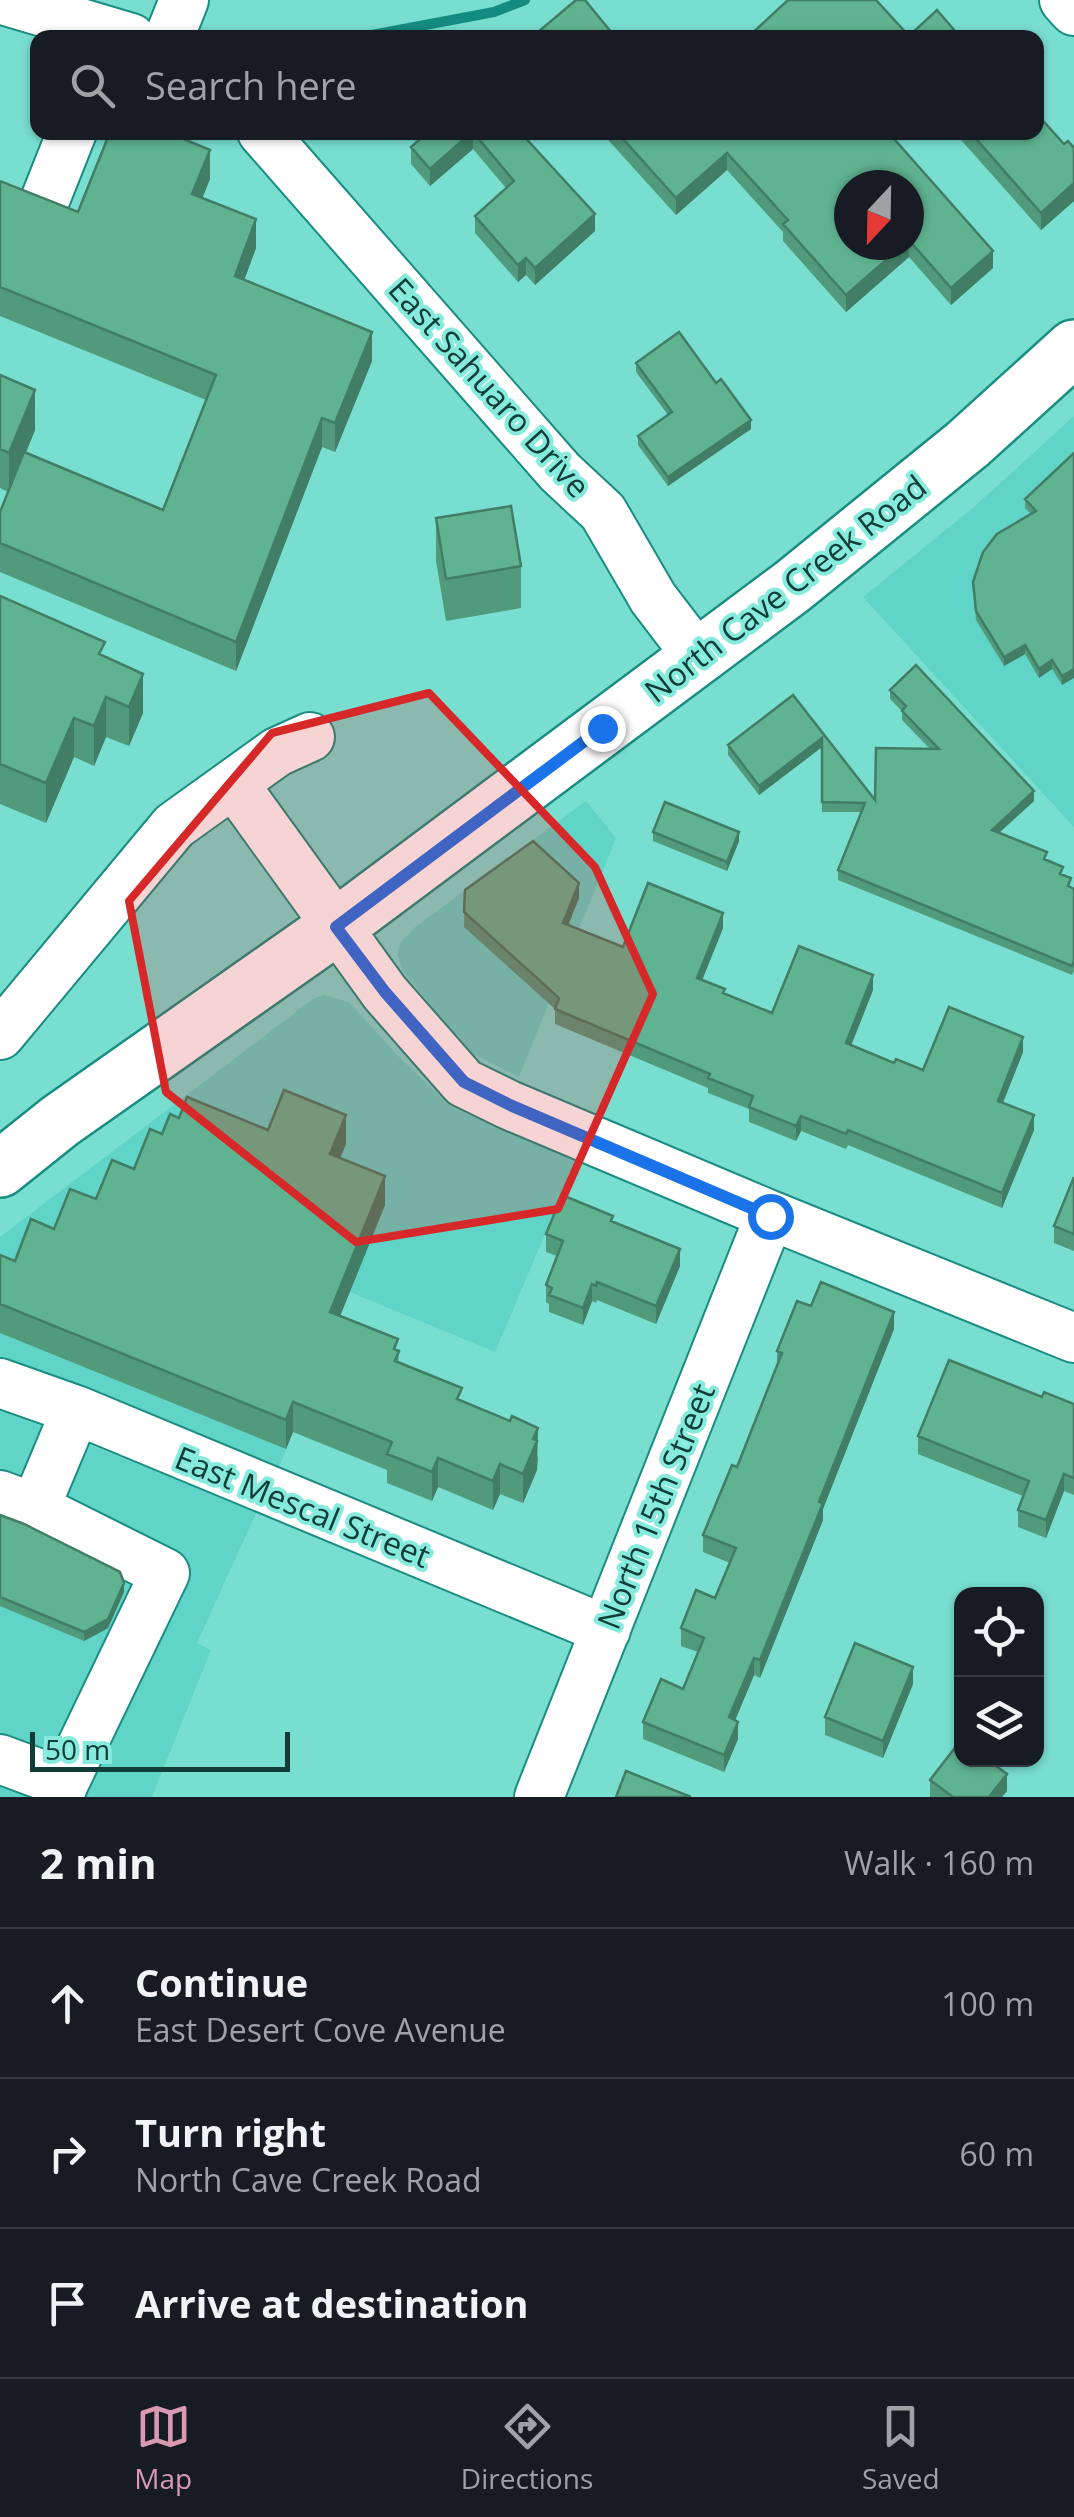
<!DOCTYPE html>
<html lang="en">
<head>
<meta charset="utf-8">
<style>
  body { margin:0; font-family:"Open Sans",sans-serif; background:#20242c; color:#f1f3f6 }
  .controls { position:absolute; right:30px; bottom:30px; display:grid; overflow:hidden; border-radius:20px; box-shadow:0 2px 8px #0004 }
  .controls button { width:90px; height:90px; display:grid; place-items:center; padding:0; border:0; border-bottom:2px solid #363941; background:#171b24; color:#f1f3f6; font:50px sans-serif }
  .compass { position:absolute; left:834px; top:170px; width:90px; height:90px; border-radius:50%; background:#171b24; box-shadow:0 2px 8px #0004; rotate:202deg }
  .scale { position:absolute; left:30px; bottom:25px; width:260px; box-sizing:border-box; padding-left:10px; border:5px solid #103d37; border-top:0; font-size:28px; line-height:35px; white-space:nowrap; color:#103d37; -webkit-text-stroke:8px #86ebdd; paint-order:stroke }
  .stop { position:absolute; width:30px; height:30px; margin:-22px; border:8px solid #1a73e8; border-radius:50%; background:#fff }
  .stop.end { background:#1a73e8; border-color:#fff; box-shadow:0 2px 10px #0008 }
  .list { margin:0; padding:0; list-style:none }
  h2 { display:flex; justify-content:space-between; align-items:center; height:130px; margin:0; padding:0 40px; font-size:42px }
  h2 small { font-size:32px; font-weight:400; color:#9ea1a6 }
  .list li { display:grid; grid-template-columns:65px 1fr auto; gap:30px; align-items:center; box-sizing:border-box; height:150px; padding:0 40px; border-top:2px solid #363941 }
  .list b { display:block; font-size:38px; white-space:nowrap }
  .list p { margin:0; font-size:32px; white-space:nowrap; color:#9ea1a6 }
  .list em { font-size:32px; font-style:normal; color:#9ea1a6 }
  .icon { flex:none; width:55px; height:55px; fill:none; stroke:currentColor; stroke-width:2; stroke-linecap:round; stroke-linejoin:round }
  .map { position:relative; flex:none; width:1074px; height:1797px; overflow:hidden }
  .search { position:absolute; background:#171b24; box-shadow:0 2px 8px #0004; left:30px; right:30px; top:30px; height:110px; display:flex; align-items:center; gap:25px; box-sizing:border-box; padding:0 35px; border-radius:20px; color:#9ea1a6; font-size:38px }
  .sheet { height:580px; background:#171b24 }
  nav { display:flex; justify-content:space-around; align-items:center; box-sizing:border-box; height:140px; border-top:2px solid #363941; background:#171b24; font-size:28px; color:#9ea1a6 }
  nav a { display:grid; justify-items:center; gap:5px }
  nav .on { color:#d89ab2 }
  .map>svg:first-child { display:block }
  .built { fill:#60d4c6 }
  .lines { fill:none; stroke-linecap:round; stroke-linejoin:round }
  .stream { stroke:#148b80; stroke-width:10 }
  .minor-casing { stroke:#198d82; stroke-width:52 }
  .major-casing { stroke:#198d82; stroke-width:60 }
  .minor { stroke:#fff; stroke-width:48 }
  .major { stroke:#fff; stroke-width:55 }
  .wall { fill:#529a7c }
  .shaded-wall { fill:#427d65 }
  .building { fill:#5fb390; stroke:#427d65; stroke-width:2.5 }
  .route { stroke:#1a73e8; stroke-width:12 }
  .marked { fill:#d62828; fill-opacity:0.2; stroke:#d62828; stroke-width:8; stroke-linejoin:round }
  .labels { text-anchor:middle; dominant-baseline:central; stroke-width:8; stroke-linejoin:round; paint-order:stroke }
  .street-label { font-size:32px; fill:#103d37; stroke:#86ebdd }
</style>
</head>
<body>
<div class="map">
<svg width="1074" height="1797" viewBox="0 0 1074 1797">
  <rect width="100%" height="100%" fill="#78ded0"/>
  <path class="built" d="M 1074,416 L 1074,827 L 863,597 L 974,507 Z
    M 586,801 L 616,838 L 519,1077 L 467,1051 L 404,972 L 397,954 L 401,942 L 414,928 Z
    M 323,995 L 349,1002 L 403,1061 L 444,1100 L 469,1115 L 577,1159 L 495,1352 L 350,1292 L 279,1467 L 0,1358 L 0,1237 L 313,999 Z
    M 0,1410 L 257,1511 L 197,1643 L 211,1650 L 152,1797 L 0,1797 Z"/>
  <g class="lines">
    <path class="stream" d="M 356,38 L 494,12 L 525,0"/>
    <defs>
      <path id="minor" d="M 3,0 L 131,38
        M 1064,0 L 1074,11
        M 169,38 L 184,0
        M 262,132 L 560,472 L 603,512 L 653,598 L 698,657
        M 45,200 L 72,132
        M 234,784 L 385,993 L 464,1083 L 509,1105 L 770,1215 L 1074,1338
        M 0,1035 L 174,826 L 277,752 L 310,737
        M 0,1383 L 76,1410 L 606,1630
        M 0,1495 L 35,1508 L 165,1573 L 64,1783
        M 35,1508 L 76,1410
        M 0,1759 L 64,1783 L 59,1797
        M 539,1797 L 770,1215"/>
      <path id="major" d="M 0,1169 L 60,1121 L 336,927 L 793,586 L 968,444 L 1074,348"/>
    </defs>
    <use href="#minor" class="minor-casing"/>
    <use href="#major" class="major-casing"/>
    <use href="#minor" class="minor"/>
    <use href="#major" class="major"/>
  </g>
  <path class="wall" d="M 428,132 L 520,132 L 595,231 L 535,285 L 526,275 L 518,282 L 475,233 L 475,216 L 506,188 L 473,149 L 430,186 L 411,164 L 411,147 Z
    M 601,132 L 888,132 L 993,268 L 951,305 L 909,257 L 846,312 L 783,241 L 783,232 L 727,170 L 676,215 Z
    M 954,132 L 1036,132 L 1074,148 L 1074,201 L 1041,230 Z
    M 210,179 L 202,198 L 256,248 L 244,280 L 372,361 L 335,452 L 322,447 L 236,671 L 0,572 L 0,512 L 8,492 L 0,488 L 0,375 L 35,430 L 26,453 L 163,510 L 206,400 L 0,316 L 0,181 L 78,212 Z
    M 636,363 L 716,383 L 751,429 L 668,486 L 638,445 L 638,436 L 668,415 L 636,372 Z
    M 1074,453 L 1062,685 L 1052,669 L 1039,678 L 1025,654 L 1004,666 L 976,620 L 973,582 L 1031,514 L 1025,508 L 1025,499 Z
    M 436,518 L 521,566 L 521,608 L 446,621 L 436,561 Z
    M 0,596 L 105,657 L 143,713 L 129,746 L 106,737 L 94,766 L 74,757 L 46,823 L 0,804 Z
    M 890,690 L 1034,801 L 999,833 L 1047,860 L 1063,875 L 1071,888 L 1074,889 L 1074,971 L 1072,975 L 838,880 L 838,870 L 861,812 L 822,812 L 822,747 L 759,795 L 728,755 L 728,745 L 793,695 L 875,800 L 930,749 L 902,720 L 902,711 L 890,699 Z
    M 653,832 L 739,841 L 727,871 L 653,841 Z
    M 465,890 L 579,898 L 568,925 L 623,947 L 723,928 L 702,980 L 725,994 L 772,1013 L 873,990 L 851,1046 L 894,1063 L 923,1070 L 1023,1052 L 1003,1103 L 1034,1130 L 1002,1208 L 848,1145 L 846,1149 L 801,1131 L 796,1141 L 749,1122 L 749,1109 L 708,1093 L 708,1088 L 555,1024 L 555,1009 L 464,927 Z
    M 179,1118 L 268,1130 L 346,1144 L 340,1158 L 385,1205 L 340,1316 L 398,1351 L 399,1363 L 462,1400 L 538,1457 L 537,1470 L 523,1503 L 500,1494 L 493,1510 L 438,1487 L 432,1501 L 387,1483 L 387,1470 L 293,1432 L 286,1449 L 0,1333 L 0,1255 L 15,1261 L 54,1229 L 96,1199 L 134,1169 L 162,1134 Z
    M 1074,1177 L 1074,1251 L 1054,1243 L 1054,1226 Z
    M 613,1222 L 680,1266 L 656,1324 L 597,1300 L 596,1303 L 592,1301 L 583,1325 L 549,1312 L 549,1304 L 546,1302 L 546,1285 L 557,1256 L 546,1252 L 546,1234 Z
    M 811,1306 L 894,1329 L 823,1509 L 823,1520 L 760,1678 L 754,1675 L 735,1720 L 738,1739 L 724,1772 L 643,1739 L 643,1722 L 683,1689 L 698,1652 L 681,1646 L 681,1628 L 715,1598 L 730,1563 L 703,1552 L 703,1535 L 737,1467 L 777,1368 L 777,1351 Z
    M 1042,1397 L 1074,1404 L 1074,1495 L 1064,1491 L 1046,1538 L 1018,1527 L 1018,1510 L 1023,1496 L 918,1454 L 918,1436 Z
    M 0,1515 L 124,1592 L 108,1628 L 84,1641 L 0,1606 Z
    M 913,1684 L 883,1758 L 825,1735 L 825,1717 Z
    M 930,1780 L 1007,1791 L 1002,1797 L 930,1797 Z"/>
  <path class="shaded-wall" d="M 473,132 L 473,149 L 430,186 L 430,169 Z
    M 210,150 L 210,179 L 192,223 L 192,194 Z
    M 727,153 L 727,170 L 676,215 L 676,198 Z
    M 1074,183 L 1074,201 L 1041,230 L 1041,213 Z
    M 595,214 L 595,231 L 535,285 L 535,268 Z
    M 256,219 L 256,248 L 235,305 L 235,276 Z
    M 909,240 L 909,257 L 846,312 L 846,295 L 903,245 L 909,245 Z
    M 993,251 L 993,268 L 951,305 L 951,288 Z
    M 526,258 L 526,275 L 518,282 L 518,265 Z
    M 372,332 L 372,361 L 335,452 L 335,423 Z
    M 35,390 L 35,430 L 9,492 L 9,453 Z
    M 322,418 L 322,447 L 236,671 L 236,642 Z
    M 751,420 L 751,429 L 668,486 L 668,477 Z
    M 1025,645 L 1025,654 L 1004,666 L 1004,657 Z
    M 1052,660 L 1052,669 L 1039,678 L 1039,669 Z
    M 1074,669 L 1074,678 L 1062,685 L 1062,676 Z
    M 143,674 L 143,713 L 129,746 L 129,707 Z
    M 106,697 L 106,737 L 94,766 L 94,726 Z
    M 74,718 L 74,757 L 46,823 L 46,783 Z
    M 822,738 L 822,747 L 759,795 L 759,786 Z
    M 1034,791 L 1034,801 L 992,839 L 992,830 Z
    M 739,832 L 739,841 L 727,871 L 727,862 Z
    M 579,883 L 579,898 L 563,938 L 563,923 Z
    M 723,913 L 723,928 L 697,993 L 697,978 Z
    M 873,975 L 873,990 L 846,1058 L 846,1043 Z
    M 1023,1037 L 1023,1052 L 998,1115 L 998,1101 Z
    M 346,1115 L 346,1144 L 330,1183 L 330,1154 Z
    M 1034,1115 L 1034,1130 L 1002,1208 L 1002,1193 Z
    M 801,1116 L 801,1131 L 796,1141 L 796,1126 Z
    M 385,1176 L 385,1205 L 330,1341 L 330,1312 Z
    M 680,1249 L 680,1266 L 656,1324 L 656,1306 Z
    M 592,1284 L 592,1301 L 583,1325 L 583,1308 Z
    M 894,1312 L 894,1329 L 823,1509 L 823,1520 L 760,1678 L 760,1660 L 819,1502 Z
    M 293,1402 L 293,1432 L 286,1449 L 286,1420 Z
    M 538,1428 L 537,1470 L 523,1503 L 523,1474 L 533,1439 Z
    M 438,1458 L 438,1487 L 432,1501 L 432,1472 Z
    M 500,1464 L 500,1494 L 493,1510 L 493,1481 Z
    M 1064,1474 L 1064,1491 L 1046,1538 L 1046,1520 Z
    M 124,1583 L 124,1592 L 108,1628 L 84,1641 L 84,1632 Z
    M 754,1658 L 754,1675 L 729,1735 L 729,1717 Z
    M 913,1667 L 913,1684 L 883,1758 L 883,1741 Z
    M 738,1722 L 738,1739 L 724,1772 L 724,1755 Z
    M 1007,1774 L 1007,1791 L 1002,1797 L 989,1797 Z"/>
  <path class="building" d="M 576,0 L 585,0 L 616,38 L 531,38 Z
    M 788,0 L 876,0 L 909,36 L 937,10 L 961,38 L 747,38 Z
    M 1036,113 L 1064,144 L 1068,141 L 1074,148 L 1074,183 L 1041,213 L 970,132 L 1036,132 Z
    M 110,132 L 167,132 L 210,150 L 192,194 L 256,219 L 235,276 L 372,332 L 335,423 L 322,418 L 236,642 L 0,543 L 0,512 L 24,452 L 163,510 L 216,375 L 0,287 L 0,181 L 78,212 Z
    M 428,132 L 472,132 L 430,169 L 411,147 Z
    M 473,132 L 520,132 L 595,214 L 535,268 L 526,258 L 518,265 L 475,216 L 514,181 Z
    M 617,132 L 888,132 L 993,251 L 951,288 L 909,240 L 909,185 L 849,185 L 849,245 L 903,245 L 846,295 L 783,224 L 788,220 L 727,153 L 676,198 Z
    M 679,332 L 716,383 L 721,379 L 751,420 L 668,477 L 638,436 L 672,412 L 636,363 Z
    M 0,375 L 35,390 L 9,453 L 0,449 Z
    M 1074,453 L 1074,669 L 1062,676 L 1052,660 L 1039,669 L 1025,645 L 1004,657 L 976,611 L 973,582 L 983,552 L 997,534 L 1036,511 L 1025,499 Z
    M 511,506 L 521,566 L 446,579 L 436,518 Z
    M 0,596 L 105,642 L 99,654 L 143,674 L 129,707 L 106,697 L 94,726 L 74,718 L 46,783 L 0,764 Z
    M 916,665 L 1034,791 L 992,830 L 1047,852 L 1044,859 L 1063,867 L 1060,874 L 1071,878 L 1068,886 L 1074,889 L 1074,961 L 1072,966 L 838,870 L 865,803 L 822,802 L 822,738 L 759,786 L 728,745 L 793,695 L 875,800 L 876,748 L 939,749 L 902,711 L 906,706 L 890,690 Z
    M 665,802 L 739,832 L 727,862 L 653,832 Z
    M 533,841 L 579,883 L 563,923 L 623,947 L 648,883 L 723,913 L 697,978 L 725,989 L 723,993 L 772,1013 L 799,946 L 873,975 L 846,1043 L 894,1063 L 896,1059 L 923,1070 L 949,1007 L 1023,1037 L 998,1101 L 1034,1115 L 1002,1193 L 848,1130 L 846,1134 L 801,1116 L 796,1126 L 749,1107 L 753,1096 L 708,1078 L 710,1074 L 555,1009 L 559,998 L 464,912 L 465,890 Z
    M 284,1090 L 346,1115 L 330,1154 L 385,1176 L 330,1312 L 398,1339 L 394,1349 L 399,1351 L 395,1361 L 462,1388 L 457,1399 L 510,1421 L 512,1416 L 538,1428 L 533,1439 L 537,1441 L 523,1474 L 500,1464 L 493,1481 L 438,1458 L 432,1472 L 387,1454 L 392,1442 L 293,1402 L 286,1420 L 0,1304 L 0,1255 L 15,1261 L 31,1219 L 54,1229 L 70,1189 L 96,1199 L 112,1160 L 134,1169 L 150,1129 L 162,1134 L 170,1114 L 179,1118 L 187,1097 L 268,1130 Z
    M 1074,1177 L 1074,1234 L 1054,1226 Z
    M 562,1195 L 613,1216 L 611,1221 L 680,1249 L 656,1306 L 597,1282 L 596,1286 L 592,1284 L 583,1308 L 549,1295 L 552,1288 L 546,1285 L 563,1241 L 546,1234 Z
    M 821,1282 L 894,1312 L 819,1502 L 823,1503 L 760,1660 L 754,1658 L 729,1717 L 738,1722 L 724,1755 L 643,1722 L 661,1679 L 683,1689 L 704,1638 L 681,1628 L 696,1590 L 715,1598 L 736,1548 L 703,1535 L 732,1465 L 737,1467 L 782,1353 L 777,1351 L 797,1301 L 811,1306 Z
    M 949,1360 L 1042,1397 L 1044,1392 L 1074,1404 L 1074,1478 L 1064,1474 L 1046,1520 L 1018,1510 L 1029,1481 L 918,1436 Z
    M 0,1515 L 24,1524 L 120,1572 L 124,1583 L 108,1619 L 84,1632 L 0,1597 Z
    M 855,1643 L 913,1667 L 883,1741 L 825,1717 Z
    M 961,1740 L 962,1760 L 988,1760 L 1007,1774 L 989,1797 L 953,1797 L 930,1780 Z
    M 626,1771 L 691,1797 L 616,1797 Z"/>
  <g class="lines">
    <path class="route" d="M 602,728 L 336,927 L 385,992 L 464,1082 L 510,1105 L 770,1216"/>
  </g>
  <path class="marked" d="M 429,693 L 595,867 L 653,994 L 558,1209 L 356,1242 L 166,1092 L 129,901 L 272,733 Z"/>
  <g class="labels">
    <g class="street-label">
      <text transform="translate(490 387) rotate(48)">East Sahuaro Drive</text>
      <text transform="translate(785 588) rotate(-38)">North Cave Creek Road</text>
      <text transform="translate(303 1506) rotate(22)">East Mescal Street</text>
      <text transform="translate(655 1506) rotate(-68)">North 15th Street</text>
    </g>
  </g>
</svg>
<div class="controls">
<button><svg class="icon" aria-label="locate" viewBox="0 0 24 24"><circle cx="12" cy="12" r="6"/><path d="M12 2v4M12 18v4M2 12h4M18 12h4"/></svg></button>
<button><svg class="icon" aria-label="layers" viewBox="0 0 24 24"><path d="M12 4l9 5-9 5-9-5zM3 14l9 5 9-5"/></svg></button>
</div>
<svg class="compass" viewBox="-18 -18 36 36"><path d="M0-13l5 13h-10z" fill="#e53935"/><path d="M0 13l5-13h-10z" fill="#9ea1a6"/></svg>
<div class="scale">50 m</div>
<div class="stop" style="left:770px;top:1216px"></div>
<div class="stop end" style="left:602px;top:728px"></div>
<div class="search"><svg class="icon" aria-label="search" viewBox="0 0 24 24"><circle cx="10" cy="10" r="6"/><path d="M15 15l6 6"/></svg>Search here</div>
</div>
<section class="sheet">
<h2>2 min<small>Walk · 160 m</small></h2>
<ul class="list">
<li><svg class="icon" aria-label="ahead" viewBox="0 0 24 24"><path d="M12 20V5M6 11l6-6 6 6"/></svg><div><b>Continue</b><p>East Desert Cove Avenue</p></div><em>100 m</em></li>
<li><svg class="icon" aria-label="right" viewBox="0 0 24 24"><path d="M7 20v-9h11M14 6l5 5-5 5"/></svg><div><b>Turn right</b><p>North Cave Creek Road</p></div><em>60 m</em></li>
<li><svg class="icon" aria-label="arrive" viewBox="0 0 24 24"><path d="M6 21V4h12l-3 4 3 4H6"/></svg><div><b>Arrive at destination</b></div></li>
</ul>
</section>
<nav>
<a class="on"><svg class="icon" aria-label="map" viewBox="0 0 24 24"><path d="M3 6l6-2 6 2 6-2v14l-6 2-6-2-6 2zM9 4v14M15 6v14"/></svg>Map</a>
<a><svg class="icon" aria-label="directions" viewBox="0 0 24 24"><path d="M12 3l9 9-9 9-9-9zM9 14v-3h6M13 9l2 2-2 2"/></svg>Directions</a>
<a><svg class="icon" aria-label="saved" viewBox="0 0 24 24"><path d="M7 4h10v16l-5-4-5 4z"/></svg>Saved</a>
</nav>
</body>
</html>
